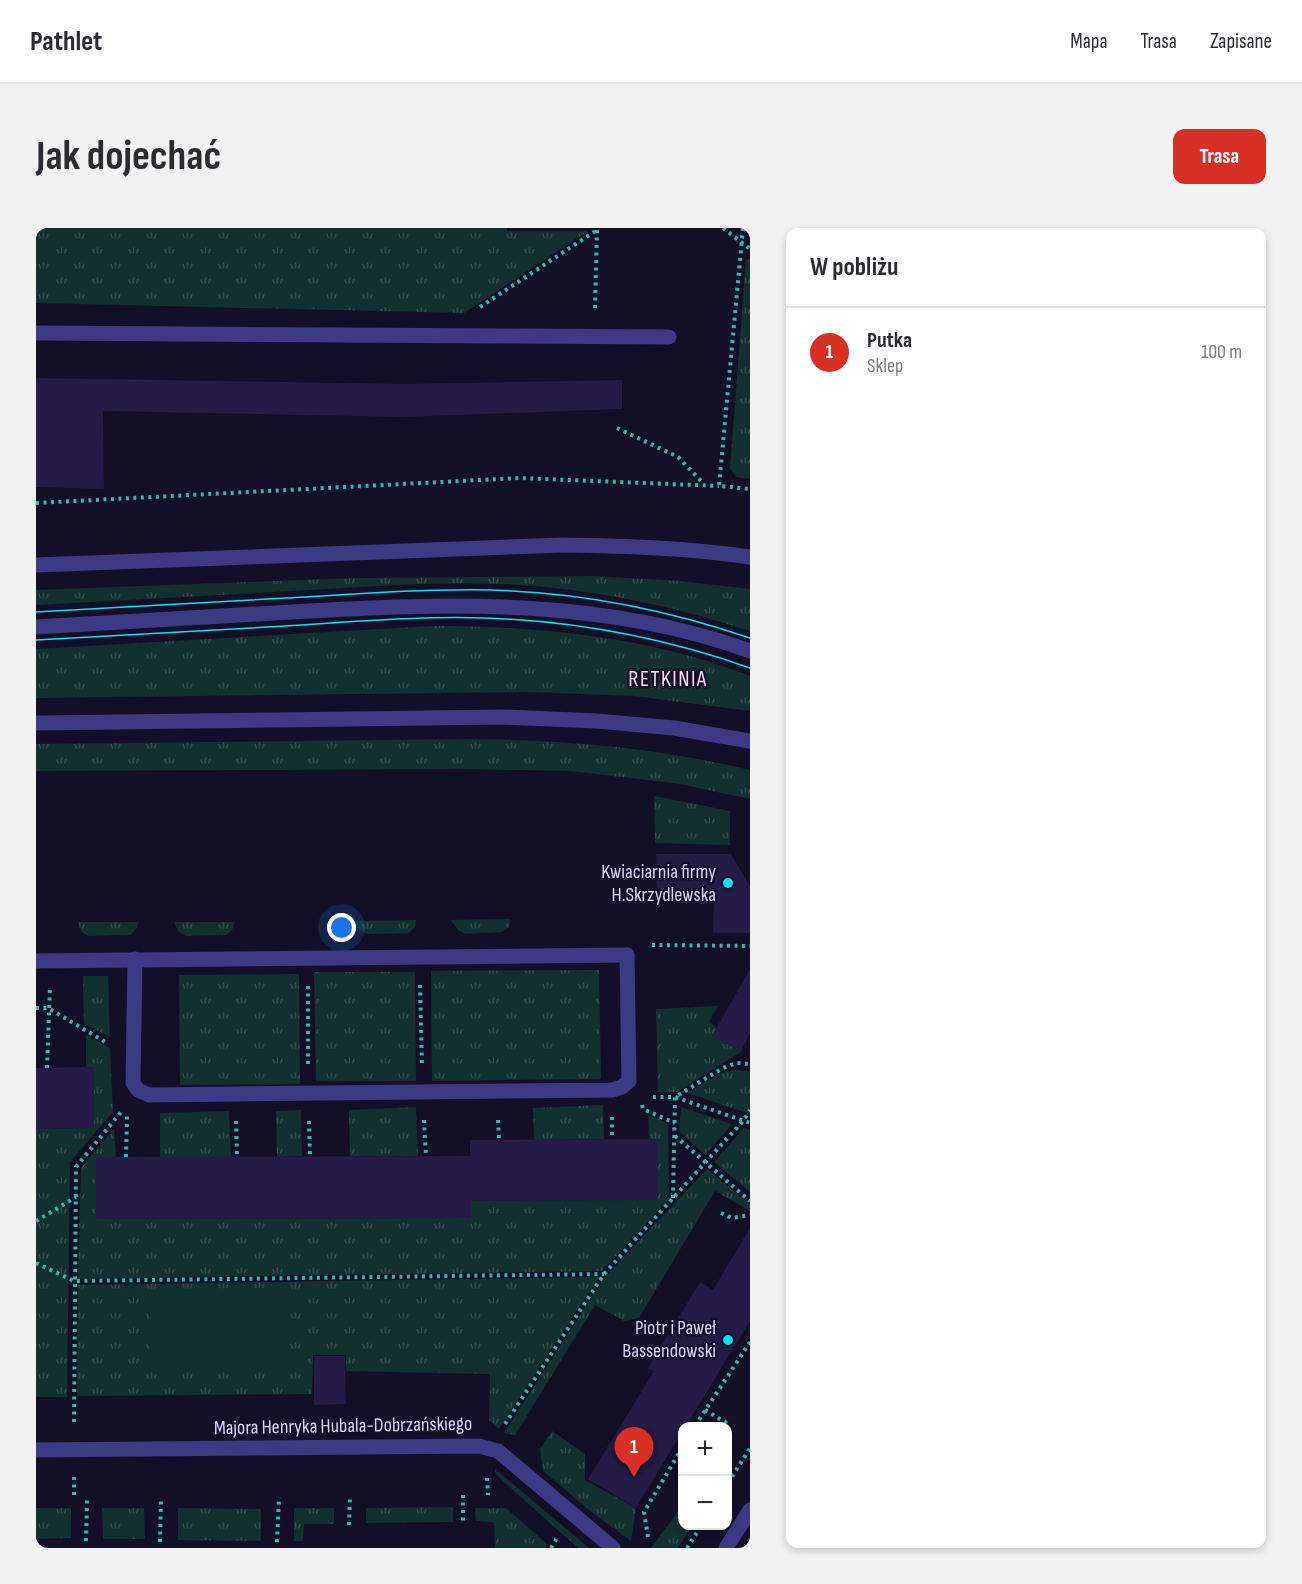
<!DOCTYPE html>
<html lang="pl">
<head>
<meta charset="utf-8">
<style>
  body { margin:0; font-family:"Sofia Sans Condensed",sans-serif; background:#f2f2f3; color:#2b2b33 }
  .controls { position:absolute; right:18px; bottom:18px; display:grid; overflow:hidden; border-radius:12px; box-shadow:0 3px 9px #0003 }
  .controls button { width:54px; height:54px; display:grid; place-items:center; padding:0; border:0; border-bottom:2px solid #e1e1e2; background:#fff; color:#2b2b33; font:30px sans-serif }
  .you { position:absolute; left:306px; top:700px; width:21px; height:21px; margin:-15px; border:4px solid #fff; border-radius:50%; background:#1a73e8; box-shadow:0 0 0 9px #1a73e833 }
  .badge { display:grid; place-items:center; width:39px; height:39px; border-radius:50%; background:#d93025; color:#fff; font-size:20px; font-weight:700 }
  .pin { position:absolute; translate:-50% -50px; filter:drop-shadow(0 2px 3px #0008) }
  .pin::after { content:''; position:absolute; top:32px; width:21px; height:18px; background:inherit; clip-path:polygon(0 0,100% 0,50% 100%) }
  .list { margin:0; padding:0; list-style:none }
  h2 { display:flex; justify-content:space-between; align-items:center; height:78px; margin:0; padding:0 24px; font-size:26px }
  h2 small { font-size:20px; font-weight:400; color:#7c7c81 }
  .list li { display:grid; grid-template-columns:39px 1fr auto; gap:18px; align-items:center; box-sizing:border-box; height:90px; padding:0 24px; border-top:2px solid #e1e1e2 }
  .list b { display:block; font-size:22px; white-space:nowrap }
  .list p { margin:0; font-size:20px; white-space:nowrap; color:#7c7c81 }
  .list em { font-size:20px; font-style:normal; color:#7c7c81 }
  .map { position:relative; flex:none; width:714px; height:1320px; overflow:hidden; border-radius:12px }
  header { display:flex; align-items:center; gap:36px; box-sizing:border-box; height:84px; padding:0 30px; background:#fff; border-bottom:2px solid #e1e1e2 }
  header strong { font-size:28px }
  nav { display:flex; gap:33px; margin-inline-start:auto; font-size:21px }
  .intro { display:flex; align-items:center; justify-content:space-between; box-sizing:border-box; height:144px; padding:0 36px }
  h1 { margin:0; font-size:42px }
  .button { padding:15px 27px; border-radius:12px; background:#d93025; color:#fff; font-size:21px; font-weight:700 }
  main { display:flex; gap:36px; padding:0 36px }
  aside { flex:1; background:#fff; border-radius:12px; box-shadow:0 3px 9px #0003 }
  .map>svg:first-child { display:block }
  .grass { fill:url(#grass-tufts) }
  .park { fill:#12302f }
  .building { fill:#241b47 }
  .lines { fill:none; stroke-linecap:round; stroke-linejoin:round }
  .path { stroke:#2fb8b0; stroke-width:4; stroke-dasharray:3 4.5; stroke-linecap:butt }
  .service { stroke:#3d3a85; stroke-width:15 }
  .minor { stroke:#3d3a85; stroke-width:15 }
  .tertiary { stroke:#3d3a85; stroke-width:15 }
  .tram { stroke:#00e5ff; stroke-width:1.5 }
  .poi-dot { fill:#00e5ff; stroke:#130f26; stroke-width:2 }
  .labels { text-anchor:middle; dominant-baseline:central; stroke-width:5; stroke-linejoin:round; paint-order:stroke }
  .poi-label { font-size:20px; fill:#d9d4ff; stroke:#130f26; text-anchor:end }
  .street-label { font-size:20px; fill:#d9d4ff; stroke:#130f26 }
  .quarter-label { font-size:22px; letter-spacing:1.5px; fill:#ffd6f0; stroke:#130f26 }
</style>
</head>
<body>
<header>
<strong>Pathlet</strong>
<nav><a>Mapa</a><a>Trasa</a><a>Zapisane</a></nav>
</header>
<div class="intro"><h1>Jak dojechać</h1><a class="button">Trasa</a></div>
<main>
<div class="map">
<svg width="714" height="1320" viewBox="0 0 714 1320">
  <defs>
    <pattern id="grass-tufts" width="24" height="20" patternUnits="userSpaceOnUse" patternTransform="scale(1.5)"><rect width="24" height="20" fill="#12302f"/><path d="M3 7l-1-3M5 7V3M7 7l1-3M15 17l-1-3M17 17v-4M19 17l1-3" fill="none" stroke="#344d4e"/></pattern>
  </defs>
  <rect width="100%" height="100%" fill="#130f26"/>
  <path class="grass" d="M 0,0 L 471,0 L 471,3 L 552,3 L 428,85 L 0,75 Z
    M 714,31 L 714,251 L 700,249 L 694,240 L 710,32 Z
    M 556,348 L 645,353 L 714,361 L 714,403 C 635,377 552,360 469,356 C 397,353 326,359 255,363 C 170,368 85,372 0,377 L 0,362 L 320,350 Z
    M 396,398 C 502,398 614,409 714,448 L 714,483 L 598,468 L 493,464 L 0,470 L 0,421 Z
    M 435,511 C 530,512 622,520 714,542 L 714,571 L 644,556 L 535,543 L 424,541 L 0,543 L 0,516 Z
    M 618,568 L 694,583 L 694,617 L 619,615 Z
    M 475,691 L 473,699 L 466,704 L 429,706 L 422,702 L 415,692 Z
    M 380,692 L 379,699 L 373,705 L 331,706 L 321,700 L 318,693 Z
    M 42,694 L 103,694 L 100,701 L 94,707 L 52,708 L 45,703 Z
    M 138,694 L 199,694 L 196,702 L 190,707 L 150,708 L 142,703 Z
    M 563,742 L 565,851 L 396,853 L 395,743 Z
    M 379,744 L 380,853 L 280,853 L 278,744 Z
    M 263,746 L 264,856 L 144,857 L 143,747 Z
    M 47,748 L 72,748 L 74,809 L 48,796 Z
    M 682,778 L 673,793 L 705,824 L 641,864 L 622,864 L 620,781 Z
    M 50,807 L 74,820 L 77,884 L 34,934 L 31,1169 L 0,1169 L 0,901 L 58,900 L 58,839 L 50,839 Z
    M 699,842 L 714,843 L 714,886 L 651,865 L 684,845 Z
    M 567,877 L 568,911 L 498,912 L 497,880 Z
    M 380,879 L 382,928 L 314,928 L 313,882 Z
    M 645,879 L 696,896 L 669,927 L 643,903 Z
    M 265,882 L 266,928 L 241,929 L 240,883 Z
    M 193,883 L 195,929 L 124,929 L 124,885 Z
    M 612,887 L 627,893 L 632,897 L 633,971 L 566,1043 L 42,1051 L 45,940 L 78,901 L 80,929 L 60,930 L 61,991 L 434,990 L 435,973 L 613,911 Z
    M 708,900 L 714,902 L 714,964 L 678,934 Z
    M 671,941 L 714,977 L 714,983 L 679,963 L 603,1090 L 588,1093 L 559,1077 L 479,1207 L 468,1205 L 569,1049 Z
    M 563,1049 L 463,1201 L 453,1192 L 454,1146 L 310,1143 L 310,1127 L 277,1127 L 276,1166 L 41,1168 L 42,1057 Z
    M 516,1203 L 549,1226 L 549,1252 L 600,1280 L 595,1313 L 553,1282 L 507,1243 L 504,1221 Z
    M 459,1241 L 553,1320 L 542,1320 L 459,1246 Z
    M 646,1278 L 646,1298 L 656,1298 L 642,1320 L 615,1320 Z
    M 417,1279 L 417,1294 L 330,1295 L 330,1280 Z
    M 0,1280 L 35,1280 L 35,1310 L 0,1311 Z
    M 66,1280 L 108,1280 L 109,1311 L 67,1311 Z
    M 142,1280 L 225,1281 L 225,1313 L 142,1312 Z
    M 258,1280 L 298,1280 L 298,1296 L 268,1296 L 267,1313 L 258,1313 Z
    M 439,1280 L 470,1280 L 511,1316 L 509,1320 L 459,1320 L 458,1294 L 440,1293 Z"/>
  <path class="park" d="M 252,1060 L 252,1141 L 114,1142 L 115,1061 Z"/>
  <path class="building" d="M 0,150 L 367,156 L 586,152 L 586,181 L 368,189 L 67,183 L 68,261 L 0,259 Z
    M 620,626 L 695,626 L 714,658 L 714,705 L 677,705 L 678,675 L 621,675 Z
    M 714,741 L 714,805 L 705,824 L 676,808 Z
    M 58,839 L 58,900 L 0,901 L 0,840 Z
    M 622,911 L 622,972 L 435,973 L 435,990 L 60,991 L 60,929 L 434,928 L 434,912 Z
    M 714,1000 L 714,1093 L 650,1198 L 646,1198 L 646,1204 L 600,1280 L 552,1251 L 618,1143 L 612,1140 L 664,1054 L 677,1062 Z
    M 278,1128 L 309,1128 L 310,1176 L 278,1177 Z"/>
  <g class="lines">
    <path class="path" d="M 687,0 L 714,21
      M 707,0 L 683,258 L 714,261
      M 444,79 L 561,2
      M 559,80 L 561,1
      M 581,200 L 642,229 L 668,256
      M 0,275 L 483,250 L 683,258
      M 616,717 L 714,718
      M 384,757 L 386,837
      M 272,758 L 272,838
      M 0,780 L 12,780 L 71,815
      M 11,840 L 14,759
      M 617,869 L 639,869 L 714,895
      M 606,877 L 607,881 L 639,895
      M 576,889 L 576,911
      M 388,892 L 390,928
      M 462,892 L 463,912
      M 200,893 L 201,928
      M 273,893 L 274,928
      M 639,908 L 714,973
      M 90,929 L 91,888
      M 637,970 L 639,869 L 687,840 L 700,835 L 714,836
      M 685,985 L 696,990 L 714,987
      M 0,993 L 40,969
      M 0,1035 L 38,1053 L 568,1046
      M 669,1182 L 694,1197
      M 38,1194 L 40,939 L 85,884
      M 469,1196 L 568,1046 L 707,893 L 714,882
      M 659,1198 L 714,1114
      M 38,1249 L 38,1271
      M 451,1250 L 452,1267
      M 692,1255 L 714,1220
      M 427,1267 L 427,1296
      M 313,1297 L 314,1269
      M 612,1309 L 608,1284 L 646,1220
      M 50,1313 L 51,1271
      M 124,1314 L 125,1270
      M 241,1314 L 243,1269
      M 515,1320 L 521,1310
      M 651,1320 L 665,1298"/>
    <path class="service" d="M 0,105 L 633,109
      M 0,399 C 85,394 170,389 255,384 C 410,375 565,369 714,423
      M 99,731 L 97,855 L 102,862 L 113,867 L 576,862 L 586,859 L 593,853 L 591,727"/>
    <path class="minor" d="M 0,733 L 591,727
      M 0,1222 L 443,1218 L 462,1223 L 577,1320"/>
    <path class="tertiary" d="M 0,337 L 527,317 C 590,318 652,320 714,329
      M 0,495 L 469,489 L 561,493 L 638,500 L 714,513
      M 690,1320 L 714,1282"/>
    <path class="tram" d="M 0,384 C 83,379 167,375 250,370 C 306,367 362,362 419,362 C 518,360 620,378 714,410
      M 0,412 C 83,408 166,403 249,398 C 315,394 381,388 448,390 C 538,393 629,410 714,440"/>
  </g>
  <g class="poi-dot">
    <circle cx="692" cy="655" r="6"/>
    <circle cx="692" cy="1112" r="6"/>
  </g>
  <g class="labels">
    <g class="poi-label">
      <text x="680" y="644">Kwiaciarnia firmy<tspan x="680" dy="23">H.Skrzydlewska</tspan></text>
      <text x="680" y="1100">Piotr i Paweł<tspan x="680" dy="23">Bassendowski</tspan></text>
    </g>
    <g class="street-label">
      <text transform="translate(307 1198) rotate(-1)">Majora Henryka Hubala-Dobrzańskiego</text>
    </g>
    <g class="quarter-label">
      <text x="632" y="451">RETKINIA</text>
    </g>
  </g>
</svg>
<div class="controls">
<button>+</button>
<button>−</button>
</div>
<div class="you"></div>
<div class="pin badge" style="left:598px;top:1249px">1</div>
</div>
<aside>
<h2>W pobliżu<small></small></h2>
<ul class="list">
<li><span class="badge">1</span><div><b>Putka</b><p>Sklep</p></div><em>100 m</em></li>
</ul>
</aside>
</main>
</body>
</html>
